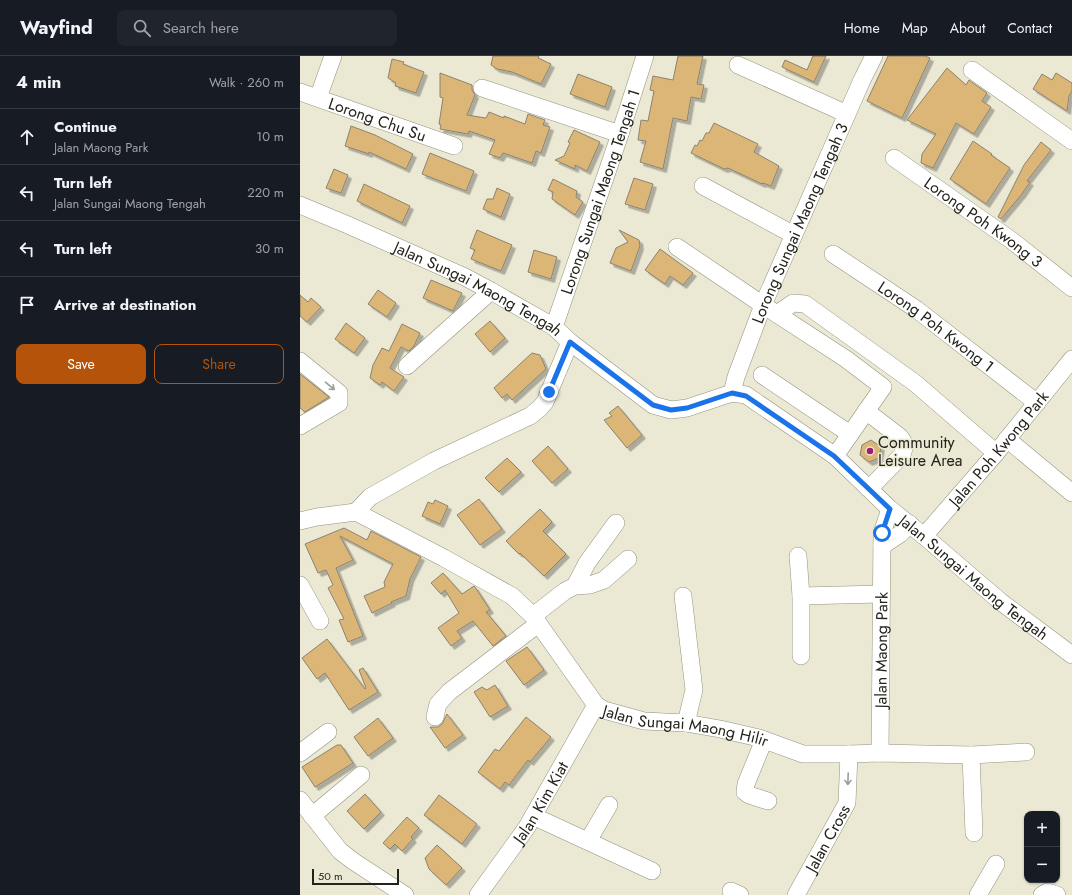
<!DOCTYPE html>
<html lang="en">
<head>
<meta charset="utf-8">
<style>
  body { margin:0; font-family:Jost,sans-serif; background:#20242c; color:#f1f3f6 }
  .controls { position:absolute; right:12px; bottom:12px; display:grid; overflow:hidden; border-radius:8px; box-shadow:0 1px 3px #0004 }
  .controls button { width:36px; height:36px; display:grid; place-items:center; padding:0; border:0; border-bottom:1px solid #363941; background:#171b24; color:#f1f3f6; font:20px sans-serif }
  .scale { position:absolute; left:12px; bottom:10px; width:87px; box-sizing:border-box; padding-left:4px; border:2px solid #23231b; border-top:0; font-size:11px; line-height:14px; white-space:nowrap; color:#23231b; -webkit-text-stroke:3px #ebe9d4; paint-order:stroke }
  .stop { position:absolute; width:12px; height:12px; margin:-9px; border:3px solid #1a73e8; border-radius:50%; background:#fff }
  .stop.end { background:#1a73e8; border-color:#fff; box-shadow:0 1px 4px #0008 }
  .list { margin:0; padding:0; list-style:none }
  h2 { display:flex; justify-content:space-between; align-items:center; height:52px; margin:0; padding:0 16px; font-size:17px }
  h2 small { font-size:13px; font-weight:400; color:#9ea1a6 }
  .list li { display:grid; grid-template-columns:26px 1fr auto; gap:12px; align-items:center; box-sizing:border-box; height:56px; padding:0 16px; border-top:1px solid #363941 }
  .list b { display:block; font-size:15px; white-space:nowrap }
  .list p { margin:0; font-size:13px; white-space:nowrap; color:#9ea1a6 }
  .list em { font-size:13px; font-style:normal; color:#9ea1a6 }
  .actions { display:flex; gap:8px; padding:12px 16px }
  .actions a { flex:1; padding:9px 0; border:1px solid #b45309; border-radius:8px; text-align:center; font-size:14px; color:#b45309 }
  .actions .main { background:#b45309; color:#fff }
  .icon { flex:none; width:22px; height:22px; fill:none; stroke:currentColor; stroke-width:2; stroke-linecap:round; stroke-linejoin:round }
  .map { position:relative; flex:none; width:772px; height:839px; overflow:hidden }
  header { display:flex; align-items:center; gap:24px; box-sizing:border-box; height:56px; padding:0 20px; background:#171b24; border-bottom:1px solid #363941 }
  header strong { font-size:19px }
  nav { display:flex; gap:22px; margin-inline-start:auto; font-size:14px }
  .search { width:280px; height:36px; background:#20242c; display:flex; align-items:center; gap:10px; box-sizing:border-box; padding:0 14px; border-radius:8px; color:#9ea1a6; font-size:15px }
  main { display:flex }
  aside { flex:1; background:#171b24 }
  .map>svg:first-child { display:block }
  .building { fill:#dbb677; stroke:#8c8270; filter:url(#shadow) }
  .lines { fill:none; stroke-linecap:round; stroke-linejoin:round }
  .minor-casing { stroke:#94927e; stroke-width:18 }
  .minor { stroke:#fff; stroke-width:17 }
  .oneway { stroke:#9c9c98 }
  .route { stroke:#1a73e8; stroke-width:5 }
  .poi-dot { fill:#9a1e76; stroke:#ebe9d4; stroke-width:1.5 }
  .labels { text-anchor:middle; dominant-baseline:central; stroke-width:3; stroke-linejoin:round; paint-order:stroke }
  .street-label { font-size:16px; fill:#23231b; stroke:#ebe9d4 }
  .poi-label { font-size:16px; fill:#23231b; stroke:#ebe9d4; text-anchor:start }
</style>
</head>
<body>
<header>
<strong>Wayfind</strong>
<div class="search"><svg class="icon" aria-label="search" viewBox="0 0 24 24"><circle cx="10" cy="10" r="6"/><path d="M15 15l6 6"/></svg>Search here</div>
<nav><a>Home</a><a>Map</a><a>About</a><a>Contact</a></nav>
</header>
<main>
<aside>
<h2>4 min<small>Walk · 260 m</small></h2>
<ul class="list">
<li><svg class="icon" aria-label="ahead" viewBox="0 0 24 24"><path d="M12 20V5M6 11l6-6 6 6"/></svg><div><b>Continue</b><p>Jalan Maong Park</p></div><em>10 m</em></li>
<li><svg class="icon" aria-label="left" viewBox="0 0 24 24"><path d="M17 20v-9H6M10 6l-5 5 5 5"/></svg><div><b>Turn left</b><p>Jalan Sungai Maong Tengah</p></div><em>220 m</em></li>
<li><svg class="icon" aria-label="left" viewBox="0 0 24 24"><path d="M17 20v-9H6M10 6l-5 5 5 5"/></svg><div><b>Turn left</b></div><em>30 m</em></li>
<li><svg class="icon" aria-label="arrive" viewBox="0 0 24 24"><path d="M6 21V4h12l-3 4 3 4H6"/></svg><div><b>Arrive at destination</b></div></li>
</ul>
<div class="actions"><a class="main">Save</a><a>Share</a></div>
</aside>
<div class="map">
<svg width="772" height="839" viewBox="0 0 772 839">
  <defs>
    <filter id="shadow"><feDropShadow dx="3.5" dy="3.5" stdDeviation="0" flood-color="#0004"/></filter>
  </defs>
  <rect width="100%" height="100%" fill="#ebe9d4"/>
  <path class="building" d="M 193,0 L 239,0 L 238,2 L 251,8 L 241,28 L 212,16 L 197,13 L 191,9 Z
    M 378,0 L 403,0 L 397,28 L 404,29 L 401,43 L 391,41 L 387,65 L 373,62 L 363,113 L 340,106 L 346,85 L 338,84 L 341,64 L 348,65 L 354,35 L 350,34 L 353,20 L 373,24 Z
    M 513,0 L 526,0 L 514,26 L 482,11 L 485,4 L 507,14 Z
    M 588,0 L 625,0 L 630,2 L 602,62 L 567,45 Z
    M 92,3 L 104,6 L 103,8 L 124,16 L 116,37 L 95,30 L 96,27 L 88,22 Z
    M 647,12 L 666,29 L 669,24 L 687,37 L 682,45 L 691,51 L 674,78 L 656,67 L 633,112 L 621,107 L 622,98 L 636,78 L 607,64 Z
    M 140,17 L 172,29 L 172,34 L 175,39 L 167,59 L 186,62 L 189,56 L 204,62 L 204,60 L 225,68 L 228,58 L 245,64 L 243,69 L 250,71 L 241,97 L 236,95 L 232,107 L 203,97 L 200,102 L 189,98 L 195,84 L 169,75 L 168,78 L 140,73 L 141,69 L 139,68 L 143,42 L 140,41 Z
    M 756,17 L 772,27 L 772,35 L 769,40 L 767,55 L 733,33 L 742,18 L 752,24 Z
    M 278,18 L 312,31 L 305,51 L 270,38 Z
    M 414,67 L 458,88 L 454,96 L 479,110 L 471,130 L 463,127 L 462,128 L 428,112 L 424,113 L 391,97 L 395,89 L 397,90 L 400,84 L 402,85 L 406,77 L 409,77 Z
    M 51,70 L 75,79 L 113,98 L 106,113 L 69,96 L 69,98 L 45,90 Z
    M 274,74 L 300,86 L 287,115 L 275,109 L 275,113 L 255,104 L 264,100 L 270,87 L 268,86 Z
    M 673,85 L 692,98 L 691,99 L 710,112 L 686,148 L 650,123 Z
    M 741,86 L 751,94 L 727,125 L 730,126 L 722,138 L 701,163 L 698,161 L 724,109 Z
    M 130,97 L 174,115 L 166,135 L 122,118 Z
    M 34,113 L 48,119 L 41,137 L 26,132 Z
    M 334,122 L 353,128 L 345,154 L 325,148 Z
    M 253,123 L 277,135 L 276,141 L 283,146 L 275,159 L 252,143 L 253,136 L 248,134 Z
    M 64,128 L 110,150 L 102,167 L 57,145 Z
    M 197,132 L 210,138 L 201,161 L 183,153 L 187,143 L 193,143 Z
    M 177,174 L 212,189 L 201,215 L 171,203 L 175,194 L 170,192 Z
    M 319,174 L 339,184 L 340,190 L 331,215 L 310,207 L 316,192 L 328,186 Z
    M 360,193 L 393,217 L 383,229 L 370,220 L 365,228 L 345,214 Z
    M 234,194 L 257,201 L 251,223 L 228,216 Z
    M 131,224 L 162,237 L 153,255 L 123,242 Z
    M 78,234 L 96,247 L 87,261 L 68,248 Z
    M 0,239 L 8,246 L 11,242 L 21,251 L 7,266 L 0,260 Z
    M 190,265 L 205,282 L 190,296 L 175,278 Z
    M 46,267 L 65,282 L 54,297 L 35,283 Z
    M 102,268 L 120,277 L 114,290 L 109,295 L 101,291 L 90,312 L 104,321 L 94,335 L 82,326 L 80,329 L 70,322 L 73,309 L 82,292 L 89,295 Z
    M 232,297 L 240,299 L 246,313 L 212,344 L 207,338 L 202,342 L 194,332 Z
    M 0,318 L 29,341 L 5,356 L 0,352 Z
    M 318,350 L 342,379 L 327,392 L 304,364 L 312,360 L 309,357 Z
    M 571,384 L 581,391 L 579,402 L 569,406 L 560,399 L 562,389 Z
    M 248,390 L 268,413 L 252,427 L 232,405 Z
    M 207,402 L 221,416 L 199,436 L 185,422 Z
    M 179,443 L 202,473 L 180,489 L 157,459 Z
    M 135,444 L 148,450 L 140,468 L 122,460 L 128,446 L 133,448 Z
    M 240,453 L 252,466 L 243,475 L 266,498 L 244,520 L 220,497 L 219,498 L 206,485 Z
    M 44,472 L 67,484 L 71,475 L 121,501 L 110,523 L 106,540 L 91,546 L 92,547 L 72,557 L 64,540 L 85,531 L 84,526 L 93,508 L 40,480 L 53,504 L 36,512 L 63,580 L 48,586 L 39,564 L 44,563 L 28,532 L 33,529 L 26,514 L 18,517 L 5,488 Z
    M 143,517 L 162,538 L 174,530 L 175,531 L 190,554 L 186,556 L 206,580 L 193,590 L 173,565 L 157,575 L 162,582 L 151,590 L 138,572 L 159,557 L 145,534 L 141,538 L 131,527 Z
    M 27,583 L 65,633 L 66,632 L 59,614 L 63,612 L 78,636 L 49,654 L 25,617 L 17,623 L 2,602 Z
    M 227,591 L 244,614 L 224,629 L 206,605 Z
    M 195,629 L 208,650 L 190,661 L 174,636 L 182,631 L 187,634 Z
    M 147,658 L 163,679 L 145,692 L 130,671 L 138,671 L 142,668 Z
    M 226,661 L 251,681 L 230,706 L 228,704 L 209,729 L 205,726 L 200,733 L 178,716 L 195,693 L 199,695 Z
    M 78,662 L 93,682 L 68,700 L 54,681 Z
    M 37,689 L 41,689 L 53,707 L 15,731 L 2,711 Z
    M 65,738 L 81,756 L 64,773 L 47,755 Z
    M 139,739 L 177,768 L 162,788 L 124,759 Z
    M 107,761 L 119,772 L 111,781 L 113,783 L 102,795 L 95,788 L 90,793 L 83,787 Z
    M 137,789 L 162,812 L 146,829 L 129,813 L 125,802 Z"/>
  <g class="lines">
    <defs>
      <g id="minor">
        <path d="M 438,9 L 547,58"/>
        <path d="M 672,14 L 772,85"/>
        <path d="M 182,32 L 320,78"/>
        <path id="s1" d="M 0,36 L 154,90"/>
        <path d="M 18,42 L 33,0"/>
        <path id="s2" d="M 594,102 L 711,184 L 772,232"/>
        <path d="M 403,130 L 494,179"/>
        <path id="s3" d="M 0,149 L 48,169 L 165,221 L 191,235 L 254,271 L 270,286 L 353,349 L 371,354 L 387,352 L 432,337 L 446,339 L 535,400 L 590,453 L 624,480 L 701,546 L 772,599"/>
        <path d="M 377,191 L 463,249 L 546,303 L 583,331 L 535,400"/>
        <path id="s4" d="M 533,198 L 616,253 L 737,347"/>
        <path d="M 477,258 L 493,247 L 505,248 L 615,327 L 696,397"/>
        <path id="s5" d="M 254,271 L 320,78 L 345,0"/>
        <path d="M 0,305 L 39,337 L 39,347 L 0,370"/>
        <path d="M 107,310 L 191,235"/>
        <path d="M 462,319 L 550,378"/>
        <path id="s6" d="M 432,337 L 436,321 L 463,249 L 562,24 L 574,0"/>
        <path d="M 566,355 L 600,381 L 605,389 L 602,399 L 569,433"/>
        <path d="M 707,383 L 772,437"/>
        <path d="M 56,456 L 70,441 L 134,405 L 230,360 L 240,352 L 245,346 L 270,286"/>
        <path id="s7" d="M 0,465 L 17,461 L 56,456 L 144,502 L 212,540 L 233,560 L 296,649 L 304,654 L 344,665 L 386,667 L 420,673 L 459,682 L 503,698 L 549,698 L 580,697 L 671,699 L 726,696"/>
        <path id="s8" d="M 624,480 L 696,397 L 772,303"/>
        <path d="M 582,490 L 600,478 L 610,468"/>
        <path d="M 498,500 L 501,540 L 501,600"/>
        <path d="M 0,529 L 20,565"/>
        <path d="M 275,530 L 287,507 L 316,467"/>
        <path d="M 383,540 L 394,634 L 386,667"/>
        <path d="M 501,540 L 581,538"/>
        <path d="M 233,560 L 265,535 L 275,530 L 290,529 L 304,524 L 328,503"/>
        <path d="M 135,661 L 138,648 L 149,636 L 238,568"/>
        <path d="M 464,684 L 446,728 L 445,736 L 449,739 L 468,745"/>
        <path d="M 0,697 L 28,676"/>
        <path id="s9" d="M 580,697 L 582,477 L 590,453"/>
        <path d="M 671,699 L 674,777"/>
        <path d="M 0,744 L 40,795 L 53,805 L 105,839"/>
        <path d="M 12,760 L 61,719"/>
        <path d="M 233,760 L 352,815"/>
        <path d="M 288,785 L 309,749"/>
        <path d="M 431,835 L 440,839"/>
        <path id="s10" d="M 178,839 L 227,771 L 296,649"/>
        <path id="s11" d="M 496,839 L 547,747 L 549,698"/>
        <path d="M 678,839 L 696,808"/>
        <path d="M 742,839 L 747,836 L 757,839"/>
      </g>
    </defs>
    <use href="#minor" class="minor-casing"/>
    <use href="#minor" class="minor"/>
  </g>
  <defs><path id="oneway-shaft" d="M-6 0H5M1.5-3L5.5 0L1.5 3" fill="none" stroke-width="1.6" stroke-linecap="round" stroke-linejoin="round"/></defs>
  <g class="oneway">
    <use href="#oneway-shaft" transform="translate(30 330) rotate(40)"/>
    <use href="#oneway-shaft" transform="translate(548 723) rotate(92)"/>
  </g>
  <g class="lines">
    <path class="route" d="M 249,336 L 270,286 L 353,349 L 371,354 L 387,352 L 432,337 L 446,340 L 534,400 L 590,453 L 582,477"/>
  </g>
  <circle class="poi-dot" cx="570" cy="395" r="4"/>
  <g class="labels">
    <g class="street-label">
      <text stroke="none"><textPath href="#s1" startOffset="82">Lorong Chu Su</textPath></text>
      <text stroke="none"><textPath href="#s5" startOffset="143">Lorong Sungai Maong Tengah 1</textPath></text>
      <text stroke="none"><textPath href="#s2" startOffset="110">Lorong Poh Kwong 3</textPath></text>
      <text stroke="none"><textPath href="#s6" startOffset="183">Lorong Sungai Maong Tengah 3</textPath></text>
      <text stroke="none"><textPath href="#s3" startOffset="197">Jalan Sungai Maong Tengah</textPath></text>
      <text stroke="none"><textPath href="#s4" startOffset="126">Lorong Poh Kwong 1</textPath></text>
      <text stroke="none"><textPath href="#s8" startOffset="115">Jalan Poh Kwong Park</textPath></text>
      <text stroke="none"><textPath href="#s3" startOffset="797">Jalan Sungai Maong Tengah</textPath></text>
      <text stroke="none"><textPath href="#s9" startOffset="103">Jalan Maong Park</textPath></text>
      <text stroke="none"><textPath href="#s7" startOffset="465">Jalan Sungai Maong Hilir</textPath></text>
      <text stroke="none"><textPath href="#s10" startOffset="112">Jalan Kim Kiat</textPath></text>
      <text stroke="none"><textPath href="#s11" startOffset="65">Jalan Cross</textPath></text>
    </g>
    <g class="poi-label">
      <text x="578" y="386">Community<tspan x="578" dy="18">Leisure Area</tspan></text>
    </g>
  </g>
</svg>
<div class="controls">
<button>+</button>
<button>−</button>
</div>
<div class="scale">50 m</div>
<div class="stop" style="left:582px;top:477px"></div>
<div class="stop end" style="left:249px;top:336px"></div>
</div>
</main>
</body>
</html>
